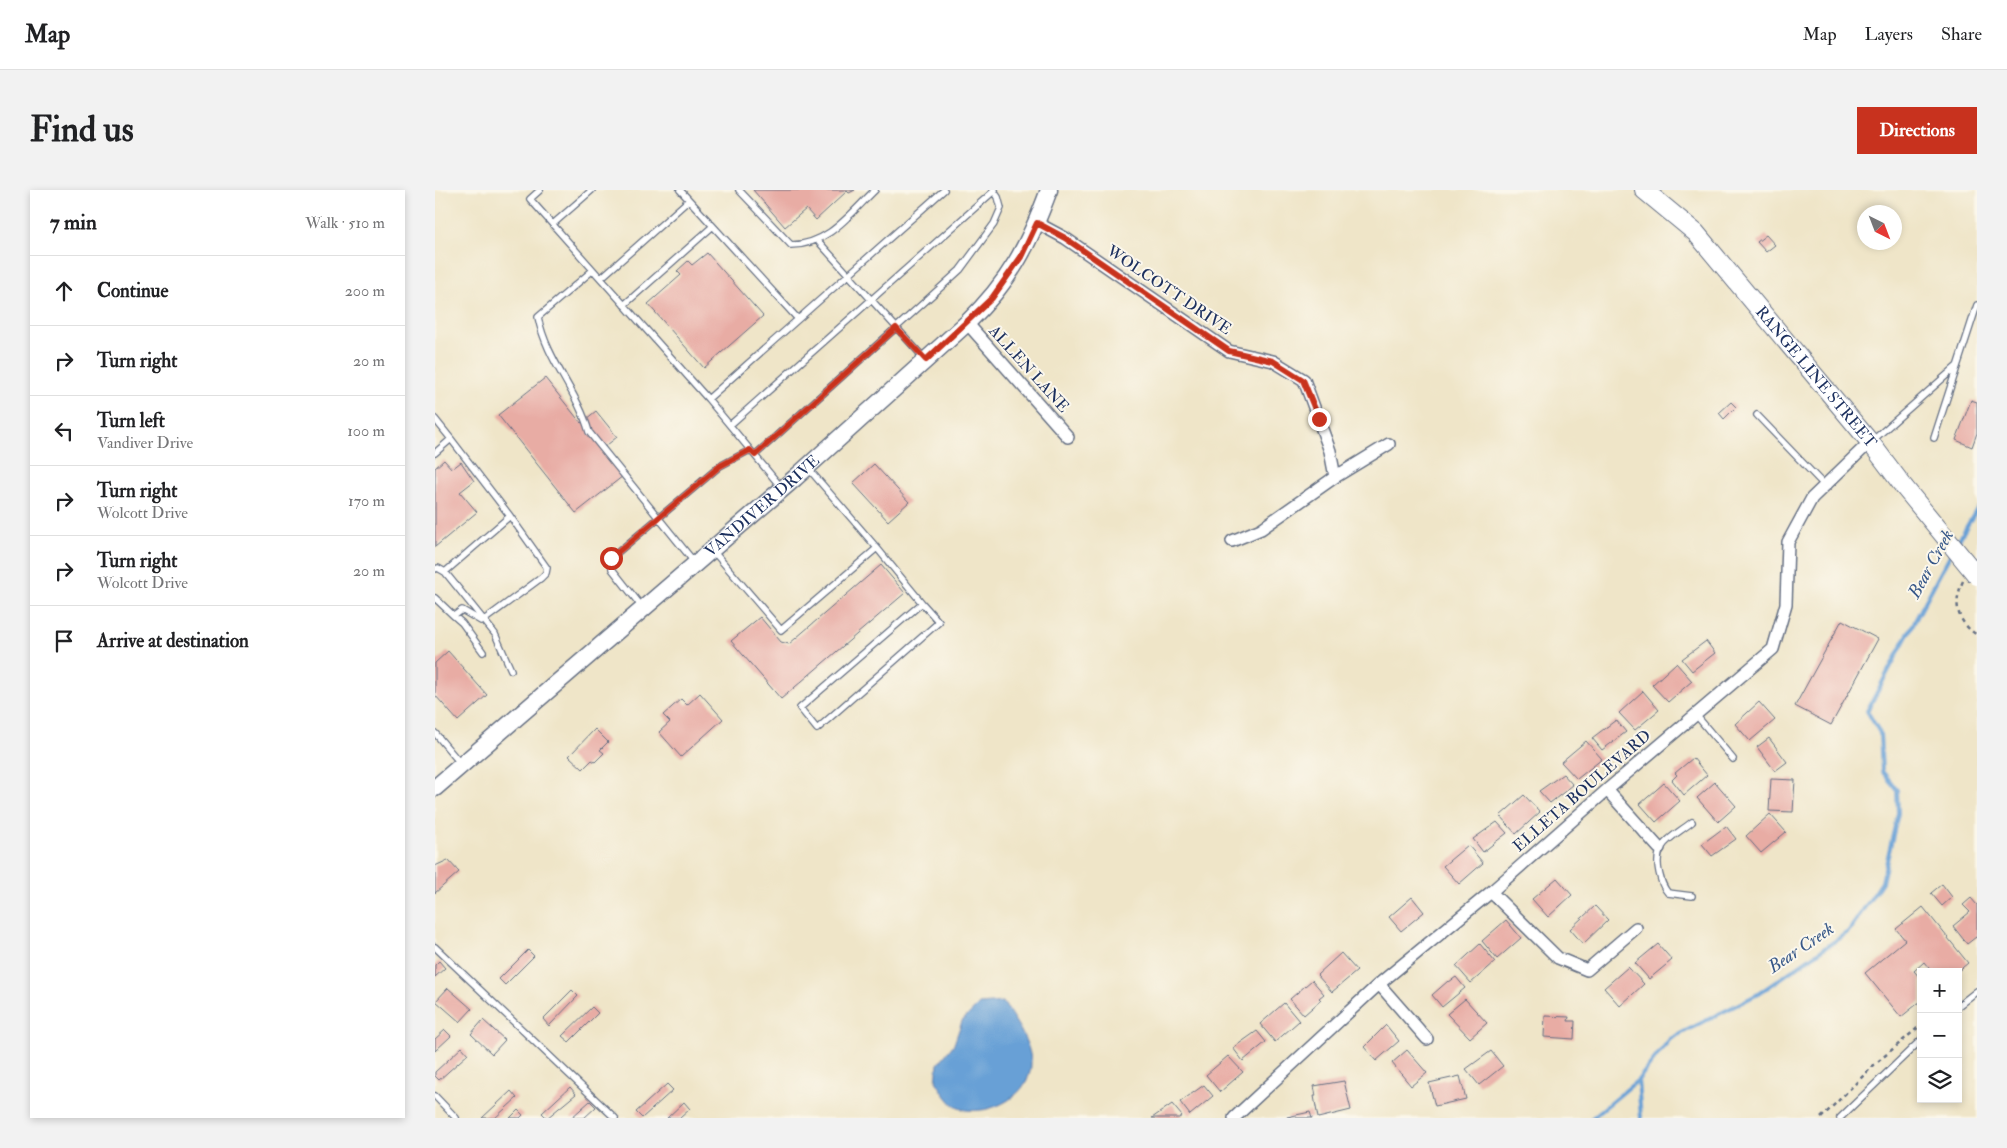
<!DOCTYPE html>
<html lang="en">
<head>
<meta charset="utf-8">
<style>
  body { margin:0; font-family:"IM FELL Double Pica",serif; background:#f2f2f2; color:#202124 }
  .controls { position:absolute; right:15px; bottom:15px; display:grid; overflow:hidden; border-radius:0px; box-shadow:0 2px 8px #0003 }
  .controls button { width:45px; height:45px; display:grid; place-items:center; padding:0; border:0; border-bottom:1px solid #e0e0e0; background:#fff; color:#202124; font:25px sans-serif }
  .compass { position:absolute; left:1422px; top:15px; width:45px; height:45px; border-radius:50%; background:#fff; box-shadow:0 2px 8px #0003; rotate:138deg }
  .stop { position:absolute; width:15px; height:15px; margin:-11px; border:4px solid #c8321e; border-radius:50%; background:#fff }
  .stop.end { background:#c8321e; border-color:#fff; box-shadow:0 1px 5px #0008 }
  .list { margin:0; padding:0; list-style:none }
  h2 { display:flex; justify-content:space-between; align-items:center; height:65px; margin:0; padding:0 20px; font-size:21px }
  h2 small { font-size:16px; font-weight:400; color:#757577 }
  .list li { display:grid; grid-template-columns:32px 1fr auto; gap:15px; align-items:center; box-sizing:border-box; height:70px; padding:0 20px; border-top:1px solid #e0e0e0 }
  .list b { display:block; font-size:19px; white-space:nowrap }
  .list p { margin:0; font-size:16px; white-space:nowrap; color:#757577 }
  .list em { font-size:16px; font-style:normal; color:#757577 }
  .icon { flex:none; width:28px; height:28px; fill:none; stroke:currentColor; stroke-width:2; stroke-linecap:round; stroke-linejoin:round }
  .map { position:relative; flex:none; width:1542px; height:928px; overflow:hidden; border-radius:0px }
  header { display:flex; align-items:center; gap:30px; box-sizing:border-box; height:70px; padding:0 25px; background:#fff; border-bottom:1px solid #e0e0e0 }
  header strong { font-size:24px }
  nav { display:flex; gap:28px; margin-inline-start:auto; font-size:18px }
  .intro { display:flex; align-items:center; justify-content:space-between; box-sizing:border-box; height:120px; padding:0 30px }
  h1 { margin:0; font-size:35px }
  .button { padding:12px 22px; border-radius:0px; background:#c8321e; color:#fff; font-size:18px; font-weight:700 }
  main { display:flex; gap:30px; padding:0 30px }
  aside { flex:1; background:#fff; border-radius:0px; box-shadow:0 2px 8px #0003 }
  .map>svg:first-child { display:block }
  .water { fill:#68a0d6; stroke:#42689a }
  .lines { fill:none; stroke-linecap:round; stroke-linejoin:round }
  .stream { stroke:#68a0d6; stroke-width:4 }
  .building { fill:#e8aca4 }
  .lane-casing { stroke:#656f83; stroke-width:8 }
  .street-casing { stroke:#656f83; stroke-width:14 }
  .secondary-casing { stroke:#656f83; stroke-width:19 }
  .primary-casing { stroke:#656f83; stroke-width:20 }
  .path { stroke:#656f83; stroke-width:2.5; stroke-dasharray:4 4; stroke-linecap:butt }
  .lane { stroke:#fff; stroke-width:5.5 }
  .street { stroke:#fff; stroke-width:11 }
  .secondary { stroke:#fff; stroke-width:16 }
  .primary { stroke:#fff; stroke-width:18 }
  .primary-bridge-casing { stroke:#656f83; stroke-width:20; stroke-linecap:butt }
  .primary-bridge { stroke:#fff; stroke-width:18 }
  .route { stroke:#c8321e; stroke-width:6 }
  .labels { text-anchor:middle; dominant-baseline:central; stroke-width:4; stroke-linejoin:round; paint-order:stroke }
  .street-label { font-size:16px; fill:#1b2f5e; stroke:#fbf7ec }
  .water-label { font-size:18px; font-style:italic; fill:#365788; stroke:#fbf7ec }
</style>
</head>
<body>
<header>
<strong>Map</strong>
<nav><a>Map</a><a>Layers</a><a>Share</a></nav>
</header>
<div class="intro"><h1>Find us</h1><a class="button">Directions</a></div>
<main>
<aside>
<h2>7 min<small>Walk · 510 m</small></h2>
<ul class="list">
<li><svg class="icon" aria-label="ahead" viewBox="0 0 24 24"><path d="M12 20V5M6 11l6-6 6 6"/></svg><div><b>Continue</b></div><em>200 m</em></li>
<li><svg class="icon" aria-label="right" viewBox="0 0 24 24"><path d="M7 20v-9h11M14 6l5 5-5 5"/></svg><div><b>Turn right</b></div><em>20 m</em></li>
<li><svg class="icon" aria-label="left" viewBox="0 0 24 24"><path d="M17 20v-9H6M10 6l-5 5 5 5"/></svg><div><b>Turn left</b><p>Vandiver Drive</p></div><em>100 m</em></li>
<li><svg class="icon" aria-label="right" viewBox="0 0 24 24"><path d="M7 20v-9h11M14 6l5 5-5 5"/></svg><div><b>Turn right</b><p>Wolcott Drive</p></div><em>170 m</em></li>
<li><svg class="icon" aria-label="right" viewBox="0 0 24 24"><path d="M7 20v-9h11M14 6l5 5-5 5"/></svg><div><b>Turn right</b><p>Wolcott Drive</p></div><em>20 m</em></li>
<li><svg class="icon" aria-label="arrive" viewBox="0 0 24 24"><path d="M6 21V4h12l-3 4 3 4H6"/></svg><div><b>Arrive at destination</b></div></li>
</ul>
</aside>
<div class="map">
<svg width="1542" height="928" viewBox="0 0 1542 928">
  <rect width="100%" height="100%" fill="#fbf7ec"/>
  <filter id="ink" filterUnits="userSpaceOnUse"><feTurbulence type="fractalNoise" baseFrequency=".02" numOctaves="2"/><feDisplacementMap in="SourceGraphic" scale="10" xChannelSelector="R" yChannelSelector="G"/><feConvolveMatrix kernelMatrix="1 2 1 2 8 2 1 2 1" color-interpolation-filters="sRGB"/></filter>
  <filter id="wash" filterUnits="userSpaceOnUse"><feTurbulence type="fractalNoise" baseFrequency=".0096" numOctaves="4" result="noise"/><feDisplacementMap in="SourceGraphic" scale="20" xChannelSelector="R" yChannelSelector="G"/><feGaussianBlur stdDeviation="1.12" result="paint"/><feColorMatrix in="noise" values="0 0 0 0 0 0 0 0 0 0 0 0 0 0 0 0 0 1.4 0 .05"/><feComposite in="paint" operator="in"/></filter>
  <g filter="url(#wash)">
    <rect width="100%" height="100%" fill="#efe5c8"/>
    <path class="water" d="M 568,812 C 578,828 595,851 596,871 C 598,904 556,927 526,919 C 515,916 507,900 501,891 L 503,874 L 519,854 L 527,831 L 544,814 Z"/>
    <g class="lines">
      <path class="stream" d="M 1522,353 L 1542,319
        M 1157,928 L 1203,890
        M 1206,928 L 1203,890 L 1235,849 L 1323,804 L 1413,742 L 1447,692 L 1463,623 L 1462,600 L 1447,581 L 1445,543 L 1432,521 L 1516,363"/>
    </g>
    <g id="blocks">
      <path class="building" d="M 318,0 L 420,0 L 414,3 L 412,1 L 381,30 L 371,19 L 350,37 Z
        M 1331,45 L 1340,55 L 1331,62 L 1322,52 Z
        M 272,63 L 328,126 L 269,178 L 213,114 L 246,85 L 242,81 L 253,71 L 257,75 Z
        M 110,188 L 146,233 L 161,221 L 182,247 L 167,259 L 188,286 L 141,323 L 63,225 Z
        M 1536,210 L 1542,212 L 1542,243 L 1537,257 L 1521,250 Z
        M 1296,212 L 1301,217 L 1289,229 L 1284,223 Z
        M 9,270 L 17,279 L 26,272 L 39,291 L 25,302 L 42,322 L 0,357 L 0,278 Z
        M 439,274 L 474,312 L 453,331 L 418,293 Z
        M 446,375 L 470,403 L 346,509 L 296,451 L 325,427 L 346,452 L 354,454 Z
        M 1407,430 L 1443,449 L 1396,535 L 1360,516 Z
        M 1271,451 L 1280,463 L 1257,481 L 1247,469 Z
        M 13,461 L 52,505 L 23,531 L 0,505 L 0,473 Z
        M 1241,473 L 1257,491 L 1233,512 L 1217,495 Z
        M 1208,501 L 1224,520 L 1200,540 L 1184,523 Z
        M 265,503 L 288,529 L 246,567 L 224,542 L 235,532 L 228,525 L 246,509 L 252,515 Z
        M 1324,512 L 1340,530 L 1315,551 L 1300,534 Z
        M 1181,530 L 1191,542 L 1167,560 L 1157,548 Z
        M 160,539 L 173,552 L 165,560 L 169,563 L 160,572 L 157,570 L 148,579 L 134,566 Z
        M 1334,548 L 1352,572 L 1340,581 L 1322,557 Z
        M 1151,551 L 1167,569 L 1142,589 L 1126,572 Z
        M 1258,568 L 1272,585 L 1249,605 L 1237,590 L 1242,585 L 1240,583 Z
        M 1128,584 L 1138,595 L 1115,613 L 1104,601 Z
        M 1336,589 L 1360,590 L 1358,622 L 1334,621 Z
        M 1280,592 L 1301,616 L 1283,632 L 1262,608 Z
        M 1229,593 L 1245,611 L 1221,632 L 1205,614 Z
        M 1089,605 L 1105,622 L 1081,644 L 1065,626 Z
        M 1335,624 L 1351,642 L 1326,663 L 1311,646 Z
        M 1062,632 L 1072,643 L 1048,662 L 1038,649 Z
        M 1291,636 L 1301,649 L 1277,666 L 1267,654 Z
        M 1033,655 L 1048,673 L 1024,694 L 1008,676 Z
        M 13,670 L 24,682 L 0,703 L 0,676 Z
        M 1122,688 L 1137,705 L 1113,727 L 1097,709 Z
        M 1507,694 L 1517,707 L 1507,716 L 1496,703 Z
        M 977,707 L 989,722 L 966,741 L 954,727 Z
        M 1536,708 L 1542,715 L 1542,748 L 1541,747 L 1532,754 L 1518,736 L 1535,722 L 1528,715 Z
        M 1160,716 L 1173,730 L 1148,754 L 1135,739 Z
        M 1488,717 L 1533,773 L 1522,782 L 1497,782 L 1489,772 L 1479,781 L 1486,789 L 1486,811 L 1466,827 L 1430,783 L 1470,750 L 1461,739 Z
        M 1071,730 L 1086,748 L 1062,769 L 1047,751 Z
        M 1045,754 L 1060,772 L 1036,793 L 1021,776 Z
        M 1223,754 L 1237,770 L 1214,789 L 1200,773 Z
        M 93,760 L 99,766 L 70,795 L 64,789 Z
        M 906,763 L 922,781 L 897,802 L 882,785 Z
        M 4,771 L 10,778 L 0,787 L 0,775 Z
        M 1193,777 L 1209,794 L 1185,816 L 1169,798 Z
        M 1021,787 L 1030,798 L 1007,817 L 997,805 L 1013,791 L 1014,792 Z
        M 877,790 L 889,804 L 884,808 L 886,810 L 869,825 L 855,809 Z
        M 13,798 L 37,819 L 25,832 L 1,811 Z
        M 137,800 L 143,806 L 114,836 L 108,829 Z
        M 1030,809 L 1052,833 L 1035,848 L 1012,824 Z
        M 849,813 L 864,831 L 840,852 L 825,834 Z
        M 157,817 L 163,823 L 134,852 L 127,846 Z
        M 1110,826 L 1134,827 L 1133,831 L 1140,831 L 1139,849 L 1109,847 Z
        M 48,830 L 70,850 L 57,864 L 36,844 Z
        M 951,835 L 964,851 L 941,871 L 929,857 Z
        M 10,840 L 16,846 L 0,861 L 0,849 Z
        M 822,841 L 831,852 L 808,871 L 798,858 Z
        M 27,857 L 33,864 L 4,890 L 0,886 L 0,882 Z
        M 972,860 L 992,883 L 976,896 L 957,873 Z
        M 1056,861 L 1068,876 L 1044,895 L 1031,879 Z
        M 793,866 L 808,882 L 785,902 L 771,885 Z
        M 1025,886 L 1031,909 L 1000,916 L 994,893 Z
        M 909,891 L 916,920 L 883,928 L 879,906 L 881,906 L 879,896 Z
        M 232,894 L 238,900 L 207,928 L 201,922 Z
        M 769,895 L 778,906 L 755,925 L 745,912 Z
        M 135,897 L 141,904 L 112,928 L 107,923 Z
        M 76,901 L 82,908 L 60,928 L 47,928 Z
        M 155,911 L 161,917 L 149,928 L 136,928 Z
        M 249,912 L 255,919 L 245,928 L 232,928 Z
        M 737,914 L 747,926 L 744,928 L 717,928 Z
        M 83,920 L 88,925 L 85,928 L 75,928 Z
        M 875,922 L 877,928 L 852,928 L 852,927 Z"/>
    </g>
  </g>
  <g filter="url(#ink)">
    <use href="#blocks" fill-opacity="0" stroke="#656f83" stroke-width="1"/>
    <g class="lines">
      <defs>
        <path id="lane" d="M 105,0 L 95,9 L 273,209
          M 245,0 L 363,129
          M 304,0 L 356,55 C 393,55 415,24 440,0
          M 118,34 L 157,0
          M 383,51 L 489,168
          M 158,80 L 103,127 C 112,171 142,200 154,242 L 260,373
          M 166,88 L 254,10
          M 189,115 L 278,36
          M 1322,225 L 1390,296
          M 0,229 L 16,249
          M 295,235 L 560,0
          M 1499,248 L 1542,115
          M 1437,251 L 1522,176
          M 0,263 L 16,249 L 75,326
          M 320,265 L 525,80 L 559,34 L 566,18 L 563,7 L 558,0
          M 346,297 L 273,209 L 509,0
          M 442,358 L 487,413 L 365,518 L 382,539 L 504,432 L 487,413
          M 278,361 L 346,440 L 442,358 L 373,278
          M 0,379 L 3,378 L 10,382 L 60,444 L 76,480
          M 0,408 L 19,426 L 27,420 L 46,431 L 49,430 L 106,388 L 111,383 L 112,378 L 75,326 L 10,382
          M 207,417 L 177,379 L 176,368 L 285,276 L 315,260
          M 19,426 L 27,433 L 48,462
          M 1261,525 L 1298,569
          M 0,543 L 26,574
          M 1257,632 C 1237,648 1218,653 1224,682 C 1226,690 1227,696 1233,703 L 1257,706
          M 0,757 L 180,928
          M 1523,816 L 1542,801
          M 0,906 L 21,928
          M 1405,928 L 1486,850"/>
        <path id="street" d="M 602,33 L 630,48 L 794,161 L 838,171 L 869,190 L 895,261 L 900,287
          M 532,133 L 633,247
          M 797,351 L 826,339 L 900,287 L 954,254
          M 1172,600 L 1224,658
          M 1056,702 L 1123,768 L 1152,780 L 1201,738
          M 944,794 L 992,849
          M 799,928 L 944,794 L 1056,702 L 1172,600 L 1338,459 L 1351,414 L 1353,352 L 1377,308 L 1435,252"/>
        <g id="secondary">
          <path id="s1" d="M 0,598 L 360,288 L 532,133 C 575,91 593,57 614,0"/>
        </g>
        <g id="primary">
          <path id="s2" d="M 1209,0 L 1261,43 L 1435,252 L 1469,297"/>
        </g>
      </defs>
      <use href="#lane" class="lane-casing"/>
      <use href="#street" class="street-casing"/>
      <use href="#secondary" class="secondary-casing"/>
      <use href="#primary" class="primary-casing"/>
      <path class="path" d="M 1528,391 C 1518,413 1521,431 1542,445
        M 1386,928 L 1439,875 L 1486,835"/>
      <use href="#lane" class="lane"/>
      <use href="#street" class="street"/>
      <use href="#secondary" class="secondary"/>
      <use href="#primary" class="primary"/>
      <defs>
        <path id="primary-bridge" d="M 1469,297 L 1542,386"/>
      </defs>
      <use href="#primary-bridge" class="primary-bridge-casing"/>
      <use href="#primary-bridge" class="primary-bridge"/>
    </g>
  </g>
  <g class="lines" filter="url(#ink)">
    <path class="route" d="M 176,368 L 285,276 L 315,260 L 320,265 L 461,138 L 491,170 L 557,108 L 586,67 L 602,33 L 630,48 L 794,161 L 838,171 L 868,190 L 884,229"/>
  </g>
  <g class="labels">
    <g class="street-label">
      <text transform="translate(734 100) rotate(34)">WOLCOTT DRIVE</text>
      <text transform="translate(594 179) rotate(48)">ALLEN LANE</text>
      <text stroke="none"><textPath href="#s2" startOffset="255">RANGE LINE STREET</textPath></text>
      <text stroke="none"><textPath href="#s1" startOffset="432">VANDIVER DRIVE</textPath></text>
      <text transform="translate(1147 601) rotate(-41)">ELLETA BOULEVARD</text>
    </g>
    <g class="water-label">
      <text transform="translate(1496 374) rotate(-61)">Bear Creek</text>
      <text transform="translate(1366 758) rotate(-34)">Bear Creek</text>
    </g>
  </g>
</svg>
<div class="controls">
<button>+</button>
<button>−</button>
<button><svg class="icon" aria-label="layers" viewBox="0 0 24 24"><path d="M12 4l9 5-9 5-9-5zM3 14l9 5 9-5"/></svg></button>
</div>
<svg class="compass" viewBox="-18 -18 36 36"><path d="M0-13l5 13h-10z" fill="#e53935"/><path d="M0 13l5-13h-10z" fill="#757577"/></svg>
<div class="stop" style="left:176px;top:368px"></div>
<div class="stop end" style="left:884px;top:229px"></div>
</div>
</main>
</body>
</html>
